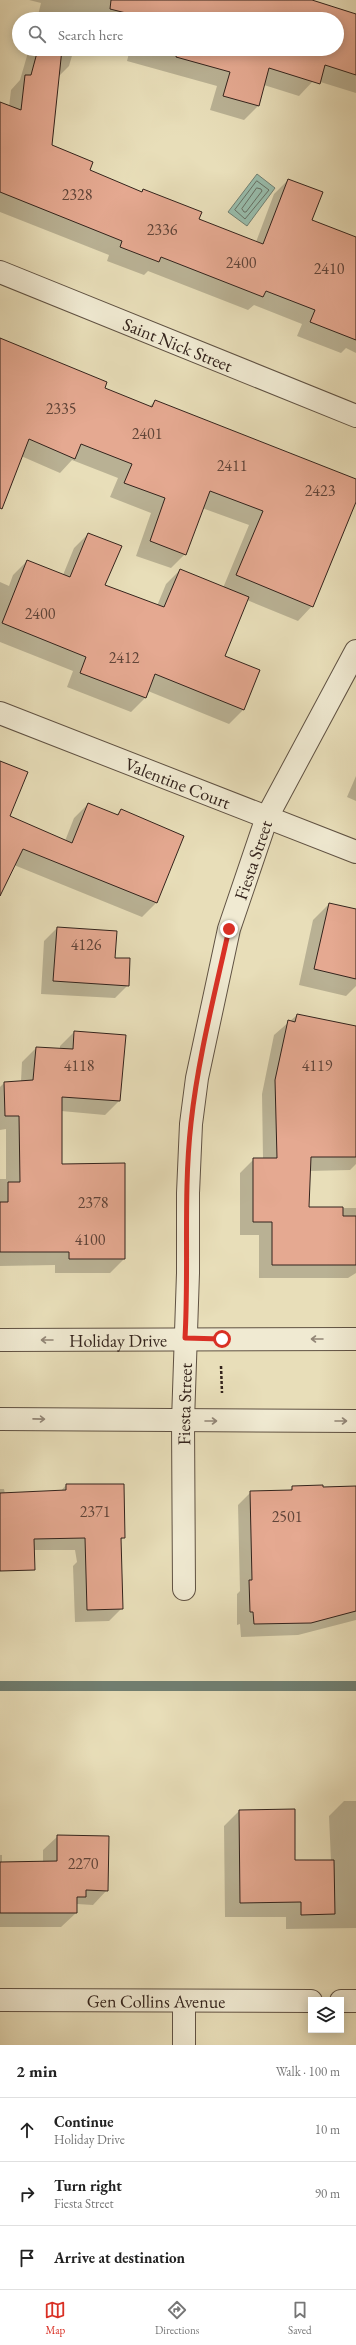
<!DOCTYPE html>
<html lang="en">
<head>
<meta charset="utf-8">
<style>
  body { margin:0; font-family:"EB Garamond",serif; background:#f6f6f6; color:#222 }
  .controls { position:absolute; right:12px; bottom:12px; display:grid; overflow:hidden; border-radius:0px; box-shadow:0 2px 10px #0003 }
  .controls button { width:36px; height:36px; display:grid; place-items:center; padding:0; border:0; border-bottom:1px solid #e0e0e0; background:#fff; color:#222; font:20px sans-serif }
  .stop { position:absolute; width:12px; height:12px; margin:-9px; border:3px solid #d93025; border-radius:50%; background:#fff }
  .stop.end { background:#d93025; border-color:#fff; box-shadow:0 1px 4px #0008 }
  .list { margin:0; padding:0; list-style:none }
  h2 { display:flex; justify-content:space-between; align-items:center; height:52px; margin:0; padding:0 16px; font-size:17px }
  h2 small { font-size:13px; font-weight:400; color:#767676 }
  .list li { display:grid; grid-template-columns:26px 1fr auto; gap:12px; align-items:center; box-sizing:border-box; height:64px; padding:0 16px; border-top:1px solid #e0e0e0 }
  .list b { display:block; font-size:15px; white-space:nowrap }
  .list p { margin:0; font-size:13px; white-space:nowrap; color:#767676 }
  .list em { font-size:13px; font-style:normal; color:#767676 }
  .icon { flex:none; width:22px; height:22px; fill:none; stroke:currentColor; stroke-width:2; stroke-linecap:round; stroke-linejoin:round }
  .map { position:relative; flex:none; width:356px; height:2045px; overflow:hidden }
  .search { position:absolute; background:#fff; box-shadow:0 2px 10px #0003; left:12px; right:12px; top:12px; height:44px; display:flex; align-items:center; gap:10px; box-sizing:border-box; padding:0 14px; border-radius:22px; color:#767676; font-size:15px }
  .sheet { height:244px; background:#fff }
  nav { display:flex; justify-content:space-around; align-items:center; box-sizing:border-box; height:56px; border-top:1px solid #e0e0e0; background:#fff; font-size:11px; color:#767676 }
  nav a { display:grid; justify-items:center; gap:2px }
  nav .on { color:#d93025 }
  .map>svg:first-child { display:block }
  .water { fill:#98bcab; stroke:#707f72 }
  .shadow { fill:#0003 }
  .lines { fill:none; stroke-linecap:round; stroke-linejoin:round }
  .shore { stroke:#667064; stroke-width:1 }
  .stream { stroke:#707f72; stroke-width:10 }
  .building { fill:#e5a991; stroke:#33231c }
  .minor-casing { stroke:#605243; stroke-width:24 }
  .tertiary-casing { stroke:#605243; stroke-width:24 }
  .path { stroke:#33231c; stroke-width:2.5; stroke-dasharray:3 2; stroke-linecap:butt }
  .minor { stroke:#f0ead2; stroke-width:22 }
  .tertiary { stroke:#f0ead2; stroke-width:22 }
  .oneway { stroke:#928677 }
  .route { stroke:#d93025; stroke-width:5 }
  .labels { text-anchor:middle; dominant-baseline:central; stroke-width:3; stroke-linejoin:round; paint-order:stroke }
  .number-label { font-size:16px; fill:#604439 }
  .street-label { font-size:18px; fill:#33231c; stroke:#f0ead2 }
</style>
</head>
<body>
<div class="map">
<svg width="356" height="2045" viewBox="0 0 356 2045">
  <rect width="100%" height="100%" fill="#e8deb9"/>
  <filter id="stains"><feTurbulence type="fractalNoise" baseFrequency=".005" numOctaves="4"/><feColorMatrix values="0 0 0 0 .2 0 0 0 0 .09 0 0 0 0 .02 0 0 0 .5 -.17"/></filter>
  <radialGradient id="worn" r=".72"><stop offset=".6" stop-color="#630" stop-opacity="0"/><stop offset="1" stop-color="#630" stop-opacity=".3"/></radialGradient>
  <path class="water" d="M 257,174 L 275,188 L 247,226 L 228,212 Z"/>
  <path class="shadow" d="M 29,0 L 308,0 L 356,15 L 356,93 L 314,80 L 299,96 L 264,85 L 258,106 L 244,120 L 210,110 L 217,86 L 127,61 L 130,49 L 337,49 L 337,19 L 37,19 L 41,3 Z
    M 29,49 L 74,49 L 69,66 L 58,77 L 51,146 L 89,171 L 141,192 L 143,190 L 198,220 L 256,242 L 274,194 L 288,180 L 311,220 L 356,238 L 356,353 L 346,348 L 341,353 L 297,336 L 302,324 L 254,305 L 248,310 L 148,271 L 144,275 L 107,261 L 109,255 L 0,212 L 0,103 L 9,107 L 11,90 L 20,80 Z
    M 0,340 L 103,389 L 149,407 L 155,401 L 356,480 L 356,498 L 312,606 L 298,621 L 247,600 L 224,657 L 259,671 L 243,710 L 229,724 L 148,691 L 145,698 L 131,712 L 67,687 L 73,671 L 0,642 L 0,582 L 9,586 L 13,575 L 27,561 L 63,575 L 74,548 L 88,534 L 104,586 L 157,606 L 166,584 L 180,570 L 223,588 L 249,525 L 202,508 L 185,554 L 171,568 L 136,556 L 151,513 L 110,497 L 118,478 L 72,460 L 60,473 L 21,456 L 0,486 Z
    M 0,762 L 9,817 L 65,841 L 74,818 L 88,804 L 116,815 L 121,811 L 183,836 L 156,903 L 142,917 L 14,865 L 0,883 Z
    M 356,776 L 356,801 L 347,797 Z
    M 329,904 L 356,910 L 356,986 L 346,996 L 299,985 L 313,920 Z
    M 57,928 L 128,985 L 115,998 L 41,994 L 44,941 Z
    M 297,1015 L 356,1027 L 356,1164 L 350,1170 L 309,1171 L 308,1208 L 356,1208 L 356,1273 L 348,1278 L 259,1278 L 259,1235 L 240,1235 L 240,1173 L 254,1159 L 263,1159 L 262,1094 L 274,1035 Z
    M 74,1032 L 119,1101 L 105,1115 L 61,1111 L 61,1165 L 124,1259 L 110,1273 L 55,1273 L 55,1265 L 0,1266 L 0,1179 L 6,1179 L 6,1129 L 0,1130 L 0,1087 L 4,1083 L 21,1081 L 22,1062 L 36,1048 L 60,1050 L 60,1046 Z
    M 66,1485 L 124,1537 L 120,1541 L 122,1608 L 109,1621 L 75,1622 L 73,1566 L 77,1562 L 75,1550 L 0,1550 L 0,1489 L 4,1489 L 5,1494 L 60,1492 Z
    M 293,1487 L 356,1487 L 356,1620 L 298,1635 L 241,1637 L 240,1624 L 237,1625 L 237,1594 L 240,1591 L 238,1505 L 251,1492 L 289,1491 Z
    M 344,1801 L 356,1801 L 356,1928 L 286,1929 L 286,1917 L 225,1917 L 224,1826 L 239,1811 L 294,1861 L 331,1861 L 329,1816 Z
    M 58,1836 L 107,1890 L 93,1905 L 77,1904 L 76,1913 L 61,1927 L 0,1927 L 0,1855 L 2,1855 L 2,1863 L 43,1862 L 43,1850 Z"/>
  <g class="lines">
    <path class="shore" d="M 257,181 L 269,190 L 245,219 L 235,210 Z
      M 257,188 L 261,189 L 262,191 L 246,212 L 244,212 L 242,209 Z"/>
    <path class="stream" d="M 0,1686 L 356,1686"/>
  </g>
  <path class="building" d="M 111,0 L 312,0 L 356,14 L 356,75 L 325,65 L 320,84 L 269,68 L 259,106 L 223,96 L 230,72 L 176,57 L 177,49 L 337,49 L 337,19 L 150,19 L 110,9 Z
    M 38,49 L 62,49 L 52,145 L 93,162 L 90,170 L 142,192 L 143,189 L 202,212 L 199,219 L 263,244 L 288,179 L 323,192 L 312,220 L 356,237 L 356,340 L 310,322 L 315,310 L 266,291 L 263,297 L 161,257 L 159,262 L 120,247 L 122,241 L 0,192 L 0,102 L 21,110 L 25,75 L 31,75 Z
    M 0,338 L 107,382 L 105,388 L 152,407 L 155,400 L 356,479 L 356,502 L 313,607 L 236,575 L 263,511 L 210,491 L 186,555 L 150,541 L 165,498 L 124,483 L 132,464 L 81,444 L 75,459 L 29,439 L 2,509 L 0,508 Z
    M 88,533 L 122,546 L 105,585 L 164,607 L 180,569 L 249,597 L 225,656 L 260,670 L 244,710 L 155,674 L 146,698 L 80,673 L 86,657 L 2,623 L 27,560 L 70,577 Z
    M 0,761 L 28,772 L 10,816 L 72,843 L 88,803 L 118,815 L 121,809 L 184,836 L 157,903 L 23,849 L 0,896 Z
    M 329,903 L 356,909 L 356,979 L 314,969 Z
    M 57,927 L 117,931 L 115,958 L 130,958 L 129,986 L 53,981 Z
    M 297,1014 L 356,1026 L 356,1157 L 311,1157 L 309,1207 L 343,1207 L 343,1216 L 356,1216 L 356,1265 L 272,1265 L 272,1222 L 253,1222 L 253,1158 L 277,1158 L 275,1080 L 288,1020 L 295,1022 Z
    M 74,1031 L 126,1035 L 120,1101 L 62,1097 L 62,1164 L 125,1163 L 125,1259 L 69,1259 L 69,1252 L 0,1252 L 0,1202 L 8,1202 L 8,1182 L 20,1182 L 19,1116 L 5,1116 L 4,1082 L 33,1080 L 36,1047 L 73,1049 Z
    M 66,1484 L 124,1484 L 125,1538 L 121,1538 L 123,1609 L 87,1610 L 85,1538 L 34,1539 L 35,1570 L 0,1571 L 0,1493 L 66,1490 Z
    M 323,1485 L 323,1487 L 356,1486 L 356,1611 L 311,1623 L 254,1624 L 253,1612 L 250,1612 L 249,1580 L 252,1580 L 250,1491 L 292,1490 L 292,1486 Z
    M 295,1809 L 295,1860 L 334,1860 L 335,1914 L 301,1915 L 301,1902 L 240,1903 L 239,1810 Z
    M 57,1835 L 109,1836 L 108,1891 L 86,1890 L 86,1897 L 77,1897 L 77,1913 L 0,1913 L 0,1862 L 57,1861 Z"/>
  <g class="lines">
    <defs>
      <g id="minor">
        <path id="s1" d="M 0,272 L 356,416"/>
        <path id="s2" d="M 0,713 L 356,852"/>
        <path id="s3" d="M 184,1589 L 183,1421 L 188,1273 L 188,1193 L 191,1124 L 197,1078 L 229,929 L 267,817 L 356,651"/>
        <path id="s4" d="M 0,2000 L 311,2001"/>
        <path d="M 341,2001 L 356,2001"/>
        <path d="M 184,2045 L 184,2001"/>
      </g>
      <g id="tertiary">
        <path id="s5" d="M 0,1340 L 356,1339"/>
        <path d="M 0,1419 L 356,1421"/>
      </g>
    </defs>
    <use href="#minor" class="minor-casing"/>
    <use href="#tertiary" class="tertiary-casing"/>
    <path class="path" d="M 221,1366 L 222,1393"/>
    <use href="#minor" class="minor"/>
    <use href="#tertiary" class="tertiary"/>
  </g>
  <defs><path id="oneway-shaft" d="M-6 0H5M1.5-3L5.5 0L1.5 3" fill="none" stroke-width="1.6" stroke-linecap="round" stroke-linejoin="round"/></defs>
  <g class="oneway">
    <use href="#oneway-shaft" transform="translate(317 1339) rotate(-180)"/>
    <use href="#oneway-shaft" transform="translate(47 1340) rotate(180)"/>
    <use href="#oneway-shaft" transform="translate(39 1419) rotate(1)"/>
    <use href="#oneway-shaft" transform="translate(211 1421)"/>
    <use href="#oneway-shaft" transform="translate(341 1421)"/>
  </g>
  <g class="lines">
    <path class="route" d="M 222,1339 L 185,1338 C 189,1267 183,1194 191,1123 C 198,1058 215,993 229,929"/>
  </g>
  <g class="labels">
    <g class="number-label">
      <text x="77" y="194">2328</text>
      <text x="162" y="229">2336</text>
      <text x="241" y="262">2400</text>
      <text x="329" y="268">2410</text>
      <text x="61" y="408">2335</text>
      <text x="147" y="433">2401</text>
      <text x="232" y="465">2411</text>
      <text x="320" y="490">2423</text>
      <text x="40" y="613">2400</text>
      <text x="124" y="657">2412</text>
      <text x="86" y="944">4126</text>
      <text x="79" y="1065">4118</text>
      <text x="317" y="1065">4119</text>
      <text x="93" y="1202">2378</text>
      <text x="90" y="1239">4100</text>
      <text x="95" y="1511">2371</text>
      <text x="287" y="1516">2501</text>
      <text x="83" y="1863">2270</text>
    </g>
    <g class="street-label">
      <text stroke="none"><textPath href="#s1" startOffset="192">Saint Nick Street</textPath></text>
      <text stroke="none"><textPath href="#s2" startOffset="191">Valentine Court</textPath></text>
      <text stroke="none"><textPath href="#s3" startOffset="737">Fiesta Street</textPath></text>
      <text stroke="none"><textPath href="#s5" startOffset="118">Holiday Drive</textPath></text>
      <text stroke="none"><textPath href="#s3" startOffset="185">Fiesta Street</textPath></text>
      <text stroke="none"><textPath href="#s4" startOffset="156">Gen Collins Avenue</textPath></text>
    </g>
  </g>
  <rect width="100%" height="100%" filter="url(#stains)"/>
  <rect width="100%" height="100%" fill="url(#worn)"/>
</svg>
<div class="controls">
<button><svg class="icon" aria-label="layers" viewBox="0 0 24 24"><path d="M12 4l9 5-9 5-9-5zM3 14l9 5 9-5"/></svg></button>
</div>
<div class="stop" style="left:222px;top:1339px"></div>
<div class="stop end" style="left:229px;top:929px"></div>
<div class="search"><svg class="icon" aria-label="search" viewBox="0 0 24 24"><circle cx="10" cy="10" r="6"/><path d="M15 15l6 6"/></svg>Search here</div>
</div>
<section class="sheet">
<h2>2 min<small>Walk · 100 m</small></h2>
<ul class="list">
<li><svg class="icon" aria-label="ahead" viewBox="0 0 24 24"><path d="M12 20V5M6 11l6-6 6 6"/></svg><div><b>Continue</b><p>Holiday Drive</p></div><em>10 m</em></li>
<li><svg class="icon" aria-label="right" viewBox="0 0 24 24"><path d="M7 20v-9h11M14 6l5 5-5 5"/></svg><div><b>Turn right</b><p>Fiesta Street</p></div><em>90 m</em></li>
<li><svg class="icon" aria-label="arrive" viewBox="0 0 24 24"><path d="M6 21V4h12l-3 4 3 4H6"/></svg><div><b>Arrive at destination</b></div></li>
</ul>
</section>
<nav>
<a class="on"><svg class="icon" aria-label="map" viewBox="0 0 24 24"><path d="M3 6l6-2 6 2 6-2v14l-6 2-6-2-6 2zM9 4v14M15 6v14"/></svg>Map</a>
<a><svg class="icon" aria-label="directions" viewBox="0 0 24 24"><path d="M12 3l9 9-9 9-9-9zM9 14v-3h6M13 9l2 2-2 2"/></svg>Directions</a>
<a><svg class="icon" aria-label="saved" viewBox="0 0 24 24"><path d="M7 4h10v16l-5-4-5 4z"/></svg>Saved</a>
</nav>
</body>
</html>
